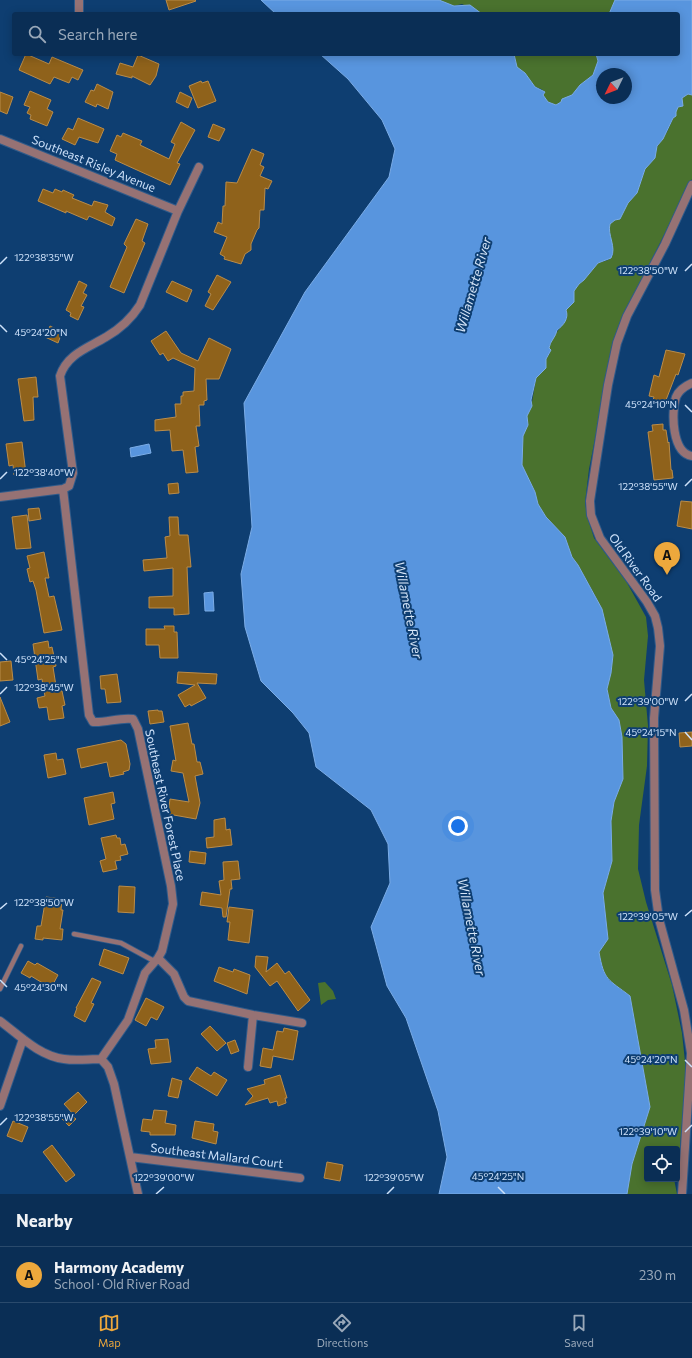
<!DOCTYPE html>
<html lang="en">
<head>
<meta charset="utf-8">
<style>
  body { margin:0; font-family:Commissioner,sans-serif; background:#183a5f; color:#f1f3f6 }
  .controls { position:absolute; right:12px; bottom:12px; display:grid; overflow:hidden; border-radius:4px; box-shadow:0 2px 10px #0003 }
  .controls button { width:36px; height:36px; display:grid; place-items:center; padding:0; border:0; border-bottom:1px solid #2a4a6c; background:#0a2e55; color:#f1f3f6; font:20px sans-serif }
  .compass { position:absolute; left:596px; top:68px; width:36px; height:36px; border-radius:50%; background:#0a2e55; box-shadow:0 2px 10px #0003; rotate:227deg }
  .you { position:absolute; left:458px; top:826px; width:14px; height:14px; margin:-10px; border:3px solid #fff; border-radius:50%; background:#1a73e8; box-shadow:0 0 0 6px #1a73e833 }
  .badge { display:grid; place-items:center; width:26px; height:26px; border-radius:50%; background:#eda83c; color:#111; font-size:13px; font-weight:700 }
  .pin { position:absolute; translate:-50% -33px; filter:drop-shadow(0 1px 2px #0008) }
  .pin::after { content:''; position:absolute; top:21px; width:14px; height:12px; background:inherit; clip-path:polygon(0 0,100% 0,50% 100%) }
  .list { margin:0; padding:0; list-style:none }
  h2 { display:flex; justify-content:space-between; align-items:center; height:52px; margin:0; padding:0 16px; font-size:17px }
  h2 small { font-size:13px; font-weight:400; color:#99a8b9 }
  .list li { display:grid; grid-template-columns:26px 1fr auto; gap:12px; align-items:center; box-sizing:border-box; height:56px; padding:0 16px; border-top:1px solid #2a4a6c }
  .list b { display:block; font-size:15px; white-space:nowrap }
  .list p { margin:0; font-size:13px; white-space:nowrap; color:#99a8b9 }
  .list em { font-size:13px; font-style:normal; color:#99a8b9 }
  .icon { flex:none; width:22px; height:22px; fill:none; stroke:currentColor; stroke-width:2; stroke-linecap:round; stroke-linejoin:round }
  .map { position:relative; flex:none; width:692px; height:1194px; overflow:hidden }
  .search { position:absolute; background:#0a2e55; box-shadow:0 2px 10px #0003; left:12px; right:12px; top:12px; height:44px; display:flex; align-items:center; gap:10px; box-sizing:border-box; padding:0 14px; border-radius:4px; color:#99a8b9; font-size:15px }
  .sheet { height:108px; background:#0a2e55 }
  nav { display:flex; justify-content:space-around; align-items:center; box-sizing:border-box; height:56px; border-top:1px solid #2a4a6c; background:#0a2e55; font-size:11px; color:#99a8b9 }
  nav a { display:grid; justify-items:center; gap:2px }
  nav .on { color:#eda83c }
  .map>svg:first-child { display:block }
  .green { fill:#4a722e }
  .water { fill:#5895de; stroke:#7bace6; fill-rule:evenodd }
  .building { fill:#8f621b; stroke:#ba8c49 }
  .lines { fill:none; stroke-linecap:round; stroke-linejoin:round }
  .service-casing { stroke:#305b8a; stroke-width:6 }
  .minor-casing { stroke:#305b8a; stroke-width:10 }
  .tertiary-casing { stroke:#305b8a; stroke-width:10 }
  .service { stroke:#967274; stroke-width:4.5 }
  .minor { stroke:#967274; stroke-width:8 }
  .tertiary { stroke:#967274; stroke-width:8 }
  .ticks { fill:none; stroke:#cde1fa; stroke-width:1.5 }
  .labels { text-anchor:middle; dominant-baseline:central; stroke-width:4; stroke-linejoin:round; paint-order:stroke }
  .street-label { font-size:12px; fill:#cde1fa; stroke:#0e3e71 }
  .water-label { font-size:13px; font-style:italic; fill:#d5e5f8; stroke:#0e3e71 }
  .ticks-label { font-size:10px; text-anchor:middle; fill:#cde1fa; stroke:#0e3e71; stroke-width:4; stroke-linejoin:round; paint-order:stroke }
</style>
</head>
<body>
<div class="map">
<svg width="692" height="1194" viewBox="0 0 692 1194">
  <rect width="100%" height="100%" fill="#0e3e71"/>
  <path class="green" d="M 439,0 L 615,0 L 609,14 L 482,14 L 462,4 L 454,6 Z
    M 514,54 L 596,54 L 598,61 L 593,75 L 580,85 L 572,95 L 556,105 L 548,102 L 543,95 L 545,92 L 541,89 L 535,87 L 525,73 L 516,67 Z
    M 688,94 L 692,95 L 692,179 L 636,291 L 612,353 L 589,469 L 585,503 L 588,519 L 594,538 L 626,581 L 646,617 L 648,636 L 644,680 L 648,726 L 647,766 L 639,825 L 638,869 L 646,902 L 672,985 L 682,1033 L 686,1071 L 680,1148 L 677,1160 L 677,1149 L 647,1149 L 647,1179 L 674,1179 L 677,1194 L 627,1194 L 632,1164 L 650,1107 L 630,996 C 608,979 604,981 599,952 L 608,939 L 603,893 L 612,861 L 611,821 L 614,802 L 623,779 L 622,737 L 619,720 L 611,708 L 607,688 L 611,673 L 613,655 L 597,599 L 578,565 L 572,557 L 565,537 L 546,517 L 538,504 L 535,492 L 522,465 L 523,436 L 528,425 L 527,416 L 531,408 L 536,378 L 546,365 L 546,359 L 550,353 L 549,348 L 552,339 L 567,318 L 566,310 L 574,302 L 574,291 L 579,284 L 584,280 L 598,263 L 608,260 L 613,255 L 612,245 L 608,230 L 610,224 L 615,220 L 620,219 L 628,203 L 637,193 L 645,169 L 655,158 L 657,147 L 667,132 L 678,107 L 681,105 L 682,98 Z
    M 325,982 L 333,991 L 336,999 L 328,1000 L 321,1005 L 318,983 Z"/>
  <path class="water" d="M 261,0 L 439,0 L 454,6 L 470,5 L 482,14 L 276,14 Z
    M 615,0 L 692,0 L 692,95 L 688,94 L 682,98 L 683,106 L 678,107 L 676,112 L 676,116 L 673,118 L 663,139 L 657,146 L 655,158 L 645,169 L 637,193 L 628,203 L 620,219 L 615,220 L 610,224 C 607,235 617,247 611,258 L 598,263 L 584,280 L 579,284 L 574,291 L 574,302 L 566,310 C 569,318 564,325 557,330 C 556,337 550,341 549,348 L 551,350 L 546,359 L 546,368 L 536,378 L 531,400 L 532,406 L 527,416 L 528,425 L 523,436 L 522,465 L 535,492 L 538,504 L 546,517 L 565,537 L 572,557 L 578,565 L 602,609 L 613,655 L 611,673 L 607,689 L 611,708 L 619,720 L 622,737 L 623,779 L 614,802 L 611,821 L 612,861 L 603,893 L 608,939 L 599,952 C 604,981 608,979 630,996 L 650,1107 L 632,1164 L 627,1194 L 439,1194 L 447,1157 L 438,1111 L 406,1018 L 387,986 L 371,927 L 390,883 L 388,844 L 371,810 L 316,767 L 309,733 L 293,713 L 261,681 L 245,627 L 241,574 L 252,527 L 244,403 L 305,292 L 389,177 L 395,149 L 382,120 L 348,79 L 320,54 L 514,54 L 517,67 L 525,73 L 535,87 L 545,92 L 543,95 L 548,102 L 556,105 L 561,102 L 562,99 L 572,95 L 580,85 L 593,75 L 598,61 L 596,54 L 678,54 L 678,14 L 609,14 ZM 602,74 L 626,74 L 626,98 L 602,98 Z
    M 149,444 L 151,453 L 131,457 L 130,448 Z
    M 213,592 L 214,611 L 205,611 L 204,593 Z"/>
  <path class="building" d="M 166,0 L 195,0 L 196,1 L 169,10 Z
    M 26,54 L 49,64 L 52,57 L 83,70 L 78,80 L 72,77 L 69,83 L 54,77 L 50,84 L 19,70 Z
    M 138,55 L 159,64 L 156,76 L 150,85 L 132,76 L 132,78 L 116,74 L 120,63 L 133,67 Z
    M 201,81 L 202,83 L 208,81 L 216,101 L 198,108 L 189,86 Z
    M 97,84 L 113,92 L 108,109 L 97,104 L 96,107 L 85,102 L 91,90 L 94,91 Z
    M 30,91 L 51,100 L 47,109 L 53,112 L 47,126 L 30,119 L 31,115 L 27,113 L 30,107 L 24,105 Z
    M 0,92 L 13,97 L 7,114 L 0,111 Z
    M 180,92 L 192,98 L 188,108 L 176,102 Z
    M 78,118 L 104,129 L 98,143 L 79,137 L 75,145 L 62,139 L 68,128 L 73,130 Z
    M 181,122 L 195,130 L 177,163 L 180,164 L 170,185 L 115,160 L 117,154 L 110,151 L 117,135 L 121,137 L 123,133 L 142,141 L 140,145 L 169,159 L 175,144 L 171,142 Z
    M 213,124 L 225,129 L 219,141 L 208,137 Z
    M 252,149 L 264,154 L 260,165 L 264,167 L 260,176 L 272,181 L 268,189 L 265,188 L 264,210 L 260,210 L 259,228 L 257,230 L 251,244 L 251,250 L 245,254 L 241,264 L 224,259 L 225,257 L 220,254 L 227,237 L 214,232 L 218,222 L 222,224 L 223,206 L 225,206 L 226,182 L 237,183 Z
    M 43,189 L 53,193 L 55,189 L 62,192 L 63,190 L 74,195 L 72,198 L 92,206 L 94,201 L 108,205 L 105,212 L 115,218 L 112,226 L 89,216 L 87,220 L 66,211 L 66,213 L 38,201 Z
    M 136,219 L 148,224 L 142,241 L 145,243 L 124,293 L 110,287 L 127,247 L 124,244 Z
    M 217,275 L 231,282 L 213,310 L 205,306 L 211,294 L 208,292 Z
    M 79,281 L 87,285 L 83,293 L 87,295 L 81,306 L 84,307 L 78,320 L 70,316 L 71,313 L 66,310 Z
    M 172,281 L 192,290 L 187,302 L 166,292 Z
    M 50,326 L 62,332 L 58,343 L 45,337 Z
    M 166,331 L 181,353 L 198,361 L 209,338 L 231,349 L 219,379 L 206,379 L 207,400 L 204,401 L 204,405 L 199,405 L 200,426 L 196,426 L 199,446 L 195,447 L 198,472 L 186,473 L 183,450 L 172,451 L 170,430 L 155,431 L 155,420 L 176,417 L 175,404 L 181,404 L 181,396 L 183,396 L 183,392 L 194,391 L 195,368 L 173,358 L 168,361 L 163,353 L 160,355 L 151,341 Z
    M 666,350 L 685,354 L 678,375 L 676,374 L 666,400 L 664,400 L 662,406 L 652,403 L 654,397 L 649,396 L 654,375 L 659,377 Z
    M 36,377 L 38,397 L 33,397 L 34,420 L 24,421 L 18,379 Z
    M 663,424 L 663,430 L 666,430 L 668,443 L 669,442 L 671,470 L 672,470 L 673,478 L 654,480 L 648,432 L 653,431 L 652,425 Z
    M 22,442 L 26,474 L 14,475 L 13,465 L 9,466 L 6,444 Z
    M 178,483 L 179,493 L 169,494 L 168,484 Z
    M 681,501 L 692,502 L 692,529 L 677,526 Z
    M 39,508 L 41,519 L 29,521 L 28,509 Z
    M 27,515 L 31,548 L 16,549 L 12,517 Z
    M 169,517 L 178,517 L 179,535 L 188,535 L 191,567 L 187,567 L 189,614 L 174,615 L 174,608 L 149,608 L 149,597 L 173,596 L 173,568 L 144,571 L 143,560 L 167,558 L 165,537 L 170,536 Z
    M 44,552 L 49,578 L 45,578 L 49,597 L 54,596 L 62,630 L 44,633 L 36,590 L 33,581 L 30,582 L 27,569 L 30,568 L 27,556 Z
    M 164,626 L 174,626 L 174,632 L 177,632 L 178,658 L 160,658 L 159,645 L 146,645 L 146,629 L 165,629 Z
    M 48,641 L 49,648 L 52,647 L 56,666 L 53,667 L 56,686 L 59,685 L 60,691 L 62,691 L 65,705 L 62,706 L 64,718 L 49,720 L 47,707 L 39,708 L 37,698 L 45,696 L 43,687 L 52,684 L 43,685 L 42,679 L 38,680 L 33,644 Z
    M 11,661 L 13,680 L 0,681 L 0,662 Z
    M 178,672 L 217,674 L 216,684 L 197,683 L 206,698 L 191,706 L 190,704 L 185,707 L 178,695 L 195,685 L 177,683 Z
    M 117,674 L 121,702 L 107,703 L 105,689 L 101,689 L 100,676 Z
    M 0,697 L 10,722 L 0,726 Z
    M 158,710 L 158,711 L 162,711 L 164,722 L 150,724 L 148,711 Z
    M 188,723 L 192,744 L 194,744 L 197,762 L 200,762 L 203,774 L 195,776 L 200,803 L 196,819 L 168,814 L 170,799 L 189,802 L 183,773 L 171,771 L 173,760 L 176,761 L 170,726 Z
    M 692,732 L 692,746 L 680,747 L 679,733 Z
    M 121,740 L 126,744 L 130,764 L 129,770 L 123,772 L 124,774 L 110,777 L 107,762 L 81,768 L 77,749 Z
    M 56,753 L 57,760 L 63,759 L 66,774 L 48,778 L 44,755 Z
    M 113,792 L 115,803 L 111,804 L 114,819 L 89,825 L 84,798 Z
    M 225,818 L 226,830 L 230,829 L 232,845 L 207,848 L 206,838 L 214,837 L 214,820 Z
    M 116,835 L 117,838 L 120,838 L 121,845 L 125,844 L 128,854 L 120,856 L 121,860 L 115,861 L 117,869 L 103,872 L 100,861 L 106,859 L 101,838 Z
    M 190,851 L 206,853 L 205,864 L 189,862 Z
    M 238,861 L 240,879 L 231,880 L 232,889 L 230,889 L 226,917 L 223,917 L 222,908 L 200,905 L 202,892 L 221,895 L 219,881 L 224,880 L 223,862 Z
    M 119,886 L 135,887 L 134,913 L 118,912 Z
    M 46,897 L 62,899 L 61,910 L 63,910 L 60,929 L 63,929 L 62,940 L 43,938 L 43,940 L 35,939 L 37,926 L 41,926 Z
    M 229,907 L 253,910 L 249,943 L 228,940 L 230,922 L 227,922 Z
    M 104,949 L 129,958 L 123,974 L 99,965 Z
    M 256,956 L 268,957 L 266,972 L 277,963 L 285,974 L 289,971 L 310,1000 L 298,1011 L 277,981 L 270,986 L 255,967 Z
    M 28,961 L 35,965 L 37,963 L 58,975 L 51,988 L 31,976 L 30,978 L 21,973 Z
    M 219,967 L 233,972 L 234,969 L 250,975 L 247,994 L 214,981 Z
    M 92,978 L 101,982 L 91,1003 L 94,1004 L 85,1022 L 74,1016 L 77,1008 L 76,1008 Z
    M 146,998 L 164,1007 L 157,1020 L 151,1017 L 146,1026 L 135,1020 Z
    M 210,1026 L 226,1043 L 217,1051 L 201,1034 Z
    M 284,1028 L 298,1031 L 293,1060 L 273,1056 L 271,1068 L 260,1066 L 263,1048 L 273,1050 L 277,1031 L 283,1032 Z
    M 168,1039 L 171,1062 L 151,1064 L 148,1049 L 156,1048 L 155,1040 Z
    M 235,1040 L 239,1051 L 231,1054 L 227,1043 Z
    M 197,1067 L 211,1076 L 214,1072 L 227,1080 L 217,1096 L 189,1079 Z
    M 280,1075 L 287,1098 L 285,1098 L 286,1103 L 278,1106 L 277,1101 L 270,1103 L 268,1098 L 245,1105 L 253,1096 L 247,1089 L 265,1084 L 264,1080 Z
    M 172,1078 L 182,1081 L 178,1098 L 168,1096 Z
    M 78,1092 L 87,1102 L 74,1115 L 64,1104 Z
    M 154,1110 L 167,1111 L 165,1123 L 176,1125 L 175,1135 L 150,1135 L 150,1132 L 141,1131 L 143,1119 L 152,1120 Z
    M 69,1112 L 76,1119 L 69,1126 L 62,1119 Z
    M 13,1121 L 28,1127 L 22,1142 L 7,1136 Z
    M 195,1121 L 214,1124 L 213,1131 L 218,1132 L 216,1144 L 192,1138 Z
    M 52,1145 L 75,1175 L 66,1182 L 43,1152 Z
    M 327,1162 L 343,1165 L 340,1181 L 324,1178 Z"/>
  <g class="lines">
    <defs>
      <path id="service" d="M 74,934 L 121,943 L 154,961
        M 0,989 L 21,946"/>
      <path id="minor" d="M 79,0 L 79,14
        M 0,139 L 178,211
        M 692,383 C 685,386 679,390 676,397 C 671,413 672,453 692,456
        M 63,489 L 89,715 L 93,722 C 106,723 120,717 133,719 L 138,729 L 171,886 L 173,904 L 162,951 L 158,958 L 145,973 L 128,1020 L 101,1059
        M 0,497 L 63,489 L 69,486 L 73,473 L 60,376 C 67,354 88,348 106,337 C 120,329 131,319 140,305 L 178,211 L 199,167
        M 158,958 L 174,974 L 184,997 L 188,1001 L 253,1015 L 302,1023
        M 0,1021 C 19,1035 39,1056 64,1059 C 76,1061 89,1059 101,1059 L 108,1067 L 114,1084 L 138,1194
        M 248,1067 L 253,1015
        M 0,1106 L 23,1039
        M 130,1157 L 300,1178"/>
      <path id="tertiary" d="M 682,1194 L 691,1053 L 684,1010 L 659,919 L 655,890 L 654,718 L 660,646 L 658,628 L 655,616 L 647,602 L 600,538 L 591,515 L 590,501 L 608,385 L 617,343 L 627,316 L 665,244 L 692,185"/>
    </defs>
    <use href="#service" class="service-casing"/>
    <use href="#minor" class="minor-casing"/>
    <use href="#tertiary" class="tertiary-casing"/>
    <use href="#service" class="service"/>
    <use href="#minor" class="minor"/>
    <use href="#tertiary" class="tertiary"/>
  </g>
  <path class="ticks" d="M 0,264 L 7,257M 685,271 L 692,264M 0,325 L 7,332M 685,405 L 692,412M 0,479 L 7,472M 685,486 L 692,479M 0,653 L 7,660M 0,694 L 7,687M 685,701 L 692,694M 685,732 L 692,740M 0,909 L 7,903M 685,916 L 692,910M 0,980 L 7,987M 685,1060 L 692,1067M 0,1125 L 7,1118M 685,1132 L 692,1125M 498,1187 L 505,1194M 156,1194 L 164,1187M 387,1194 L 394,1187"/>
  <g class="labels">
    <g class="street-label">
      <text transform="translate(94 163) rotate(22)">Southeast Risley Avenue</text>
      <text transform="translate(636 567) rotate(54)">Old River Road</text>
      <text transform="translate(166 805) rotate(78)">Southeast River Forest Place</text>
      <text transform="translate(217 1155) rotate(7)">Southeast Mallard Court</text>
    </g>
    <g class="water-label">
      <text transform="translate(473 285) rotate(-74)">Willamette River</text>
      <text transform="translate(409 610) rotate(79)">Willamette River</text>
      <text transform="translate(472 927) rotate(79)">Willamette River</text>
    </g>
  </g>
  <g class="ticks-label">
    <text x="44" y="261">122°38'35"W</text>
    <text x="648" y="274">122°38'50"W</text>
    <text x="41" y="336">45°24'20"N</text>
    <text x="651" y="408">45°24'10"N</text>
    <text x="44" y="476">122°38'40"W</text>
    <text x="648" y="490">122°38'55"W</text>
    <text x="41" y="663">45°24'25"N</text>
    <text x="44" y="691">122°38'45"W</text>
    <text x="648" y="705">122°39'00"W</text>
    <text x="651" y="736">45°24'15"N</text>
    <text x="44" y="906">122°38'50"W</text>
    <text x="648" y="920">122°39'05"W</text>
    <text x="41" y="991">45°24'30"N</text>
    <text x="651" y="1063">45°24'20"N</text>
    <text x="44" y="1121">122°38'55"W</text>
    <text x="648" y="1135">122°39'10"W</text>
    <text x="498" y="1180">45°24'25"N</text>
    <text x="164" y="1181">122°39'00"W</text>
    <text x="394" y="1181">122°39'05"W</text>
  </g>
</svg>
<div class="controls">
<button><svg class="icon" aria-label="locate" viewBox="0 0 24 24"><circle cx="12" cy="12" r="6"/><path d="M12 2v4M12 18v4M2 12h4M18 12h4"/></svg></button>
</div>
<svg class="compass" viewBox="-18 -18 36 36"><path d="M0-13l5 13h-10z" fill="#e53935"/><path d="M0 13l5-13h-10z" fill="#99a8b9"/></svg>
<div class="you"></div>
<div class="pin badge" style="left:667px;top:575px">A</div>
<div class="search"><svg class="icon" aria-label="search" viewBox="0 0 24 24"><circle cx="10" cy="10" r="6"/><path d="M15 15l6 6"/></svg>Search here</div>
</div>
<section class="sheet">
<h2>Nearby<small></small></h2>
<ul class="list">
<li><span class="badge">A</span><div><b>Harmony Academy</b><p>School · Old River Road</p></div><em>230 m</em></li>
</ul>
</section>
<nav>
<a class="on"><svg class="icon" aria-label="map" viewBox="0 0 24 24"><path d="M3 6l6-2 6 2 6-2v14l-6 2-6-2-6 2zM9 4v14M15 6v14"/></svg>Map</a>
<a><svg class="icon" aria-label="directions" viewBox="0 0 24 24"><path d="M12 3l9 9-9 9-9-9zM9 14v-3h6M13 9l2 2-2 2"/></svg>Directions</a>
<a><svg class="icon" aria-label="saved" viewBox="0 0 24 24"><path d="M7 4h10v16l-5-4-5 4z"/></svg>Saved</a>
</nav>
</body>
</html>
